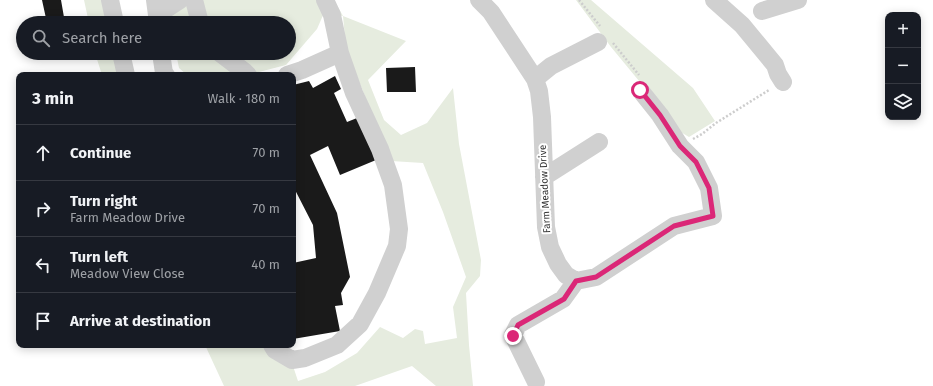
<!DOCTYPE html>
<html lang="en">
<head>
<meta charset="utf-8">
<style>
  body { margin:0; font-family:"Fira Sans",sans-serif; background:#242831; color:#f1f3f6 }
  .controls { position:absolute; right:12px; top:12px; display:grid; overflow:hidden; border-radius:8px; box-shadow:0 2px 10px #0003 }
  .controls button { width:36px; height:36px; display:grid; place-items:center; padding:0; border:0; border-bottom:1px solid #363941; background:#171b24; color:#f1f3f6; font:20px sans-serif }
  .stop { position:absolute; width:12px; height:12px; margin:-9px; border:3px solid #db2777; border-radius:50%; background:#fff }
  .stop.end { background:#db2777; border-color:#fff; box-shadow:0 1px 4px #0008 }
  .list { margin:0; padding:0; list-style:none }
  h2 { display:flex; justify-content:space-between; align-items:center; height:52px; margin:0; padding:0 16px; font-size:17px }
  h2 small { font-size:13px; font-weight:400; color:#9ea1a6 }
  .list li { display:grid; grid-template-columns:26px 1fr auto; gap:12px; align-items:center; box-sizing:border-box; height:56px; padding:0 16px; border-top:1px solid #363941 }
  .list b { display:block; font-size:15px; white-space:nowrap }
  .list p { margin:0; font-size:13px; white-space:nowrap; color:#9ea1a6 }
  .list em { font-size:13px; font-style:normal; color:#9ea1a6 }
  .icon { flex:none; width:22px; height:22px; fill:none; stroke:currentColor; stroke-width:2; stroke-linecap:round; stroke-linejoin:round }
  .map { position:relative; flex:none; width:933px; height:386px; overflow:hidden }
  .search { position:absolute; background:#171b24; box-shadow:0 2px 10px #0003; left:16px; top:16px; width:280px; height:44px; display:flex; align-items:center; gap:10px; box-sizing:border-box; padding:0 14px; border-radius:22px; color:#9ea1a6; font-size:15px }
  .panel { position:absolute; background:#171b24; box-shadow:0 2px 10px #0003; left:16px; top:72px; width:280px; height:276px; border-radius:8px }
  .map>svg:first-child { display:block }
  .green { fill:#e6ecdf }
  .building { fill:#1a1a1a }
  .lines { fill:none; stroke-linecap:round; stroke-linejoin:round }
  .path { stroke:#cdcdcd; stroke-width:2.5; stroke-dasharray:2 2; stroke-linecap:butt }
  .minor { stroke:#d0d0d0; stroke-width:18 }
  .route { stroke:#db2777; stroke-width:5 }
  .labels { text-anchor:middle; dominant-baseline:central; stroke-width:4; stroke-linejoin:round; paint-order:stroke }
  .street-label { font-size:10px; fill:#333; stroke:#fff }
</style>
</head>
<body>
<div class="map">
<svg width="933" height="386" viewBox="0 0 933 386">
  <rect width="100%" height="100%" fill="#fff"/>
  <path class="green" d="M 84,0 L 102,0 L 106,23 L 89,23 Z
    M 168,0 L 334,0 L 343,16 L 406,41 L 368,80 L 384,120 L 401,135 L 427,123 L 453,88 L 459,144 L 481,260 L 480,276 L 466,293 L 469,345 L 473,386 L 436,386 L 412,366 L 355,386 L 224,386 L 205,345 L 264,345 L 293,366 L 298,381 L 325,372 L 357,353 L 380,327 L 403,338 L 415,329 L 423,331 L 425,344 L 457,338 L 453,307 L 466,277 L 443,212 L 423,163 L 391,161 L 346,49 L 343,16 L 324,13 L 317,29 L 286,65 L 255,73 L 231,53 L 289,53 L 289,23 L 172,23 Z
    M 576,0 L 591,0 L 693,88 L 715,121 L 689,137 L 679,131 L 649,87 L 644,87 L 611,47 Z
    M 95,53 L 113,53 L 118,75 L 102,75 Z
    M 176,53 L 222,53 L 230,72 L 229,75 L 187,75 L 179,68 Z"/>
  <path class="building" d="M 42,0 L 61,0 L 65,23 L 47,23 Z
    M 415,67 L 416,92 L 387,92 L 386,68 Z
    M 335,76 L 341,89 L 334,93 L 347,122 L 357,118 L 376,160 L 340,175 L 328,146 L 310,155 L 337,213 L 350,277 L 341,293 L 343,305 L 335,306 L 340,331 L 293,339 L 293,263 L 316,258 L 313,225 L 293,186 L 293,85 L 309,81 L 313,88 Z"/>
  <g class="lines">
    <path class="path" d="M 579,0 L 600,26
      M 613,43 L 639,75
      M 693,139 L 702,134 L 716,123 L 769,90"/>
    <path class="minor" d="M 110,0 L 115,23
      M 155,0 L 157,15 L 180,0
      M 194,0 L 200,23
      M 479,0 L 491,12 L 535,79 L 539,91 L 542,117 L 546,227 L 550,247 L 558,264 L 566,275 L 576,281 L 596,277 L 674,226 L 713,216 L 709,188 L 696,162 L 680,146 L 660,115 L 640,90
      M 714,0 L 742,25 L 775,65 L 778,74 L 783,82
      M 762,11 L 798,0
      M 121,53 L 126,75
      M 161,53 L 164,73 L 166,75
      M 220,53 L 245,72 L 248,75
      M 287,75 L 302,70 L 340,53
      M 535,79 L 551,66 L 598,42
      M 544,177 L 599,142
      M 272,345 L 275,350 L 292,360 L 305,358 L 337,345 L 360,324 L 377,293 L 397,246 L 399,229 L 393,185 L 380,149 L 354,93 L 340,53 L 332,15 L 325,0
      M 536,382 L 513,335 L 518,325 L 563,299 L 576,281"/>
  </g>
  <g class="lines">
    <path class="route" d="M 513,336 L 518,325 L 564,299 L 576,281 L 596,277 L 674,226 L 713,216 L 709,188 L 696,162 L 680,146 L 660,115 L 640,90"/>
  </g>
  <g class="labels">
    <g class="street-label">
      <text transform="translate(545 189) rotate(-93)">Farm Meadow Drive</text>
    </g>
  </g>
</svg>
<div class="controls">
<button>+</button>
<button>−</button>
<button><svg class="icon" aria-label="layers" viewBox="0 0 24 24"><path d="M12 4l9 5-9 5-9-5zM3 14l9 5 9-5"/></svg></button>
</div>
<div class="stop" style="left:640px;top:90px"></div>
<div class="stop end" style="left:513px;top:336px"></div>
<div class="search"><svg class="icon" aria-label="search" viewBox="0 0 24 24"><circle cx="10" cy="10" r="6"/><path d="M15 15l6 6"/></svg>Search here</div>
<section class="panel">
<h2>3 min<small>Walk · 180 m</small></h2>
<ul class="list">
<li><svg class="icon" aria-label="ahead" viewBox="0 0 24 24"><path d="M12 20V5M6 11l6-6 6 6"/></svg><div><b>Continue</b></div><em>70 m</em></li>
<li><svg class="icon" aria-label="right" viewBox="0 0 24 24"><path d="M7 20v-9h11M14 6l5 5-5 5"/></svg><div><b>Turn right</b><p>Farm Meadow Drive</p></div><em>70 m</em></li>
<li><svg class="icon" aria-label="left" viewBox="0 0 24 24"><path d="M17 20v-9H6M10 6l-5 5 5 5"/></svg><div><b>Turn left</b><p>Meadow View Close</p></div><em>40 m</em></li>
<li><svg class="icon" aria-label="arrive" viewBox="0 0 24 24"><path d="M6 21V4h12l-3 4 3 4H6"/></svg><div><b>Arrive at destination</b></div></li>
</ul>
</section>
</div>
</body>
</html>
